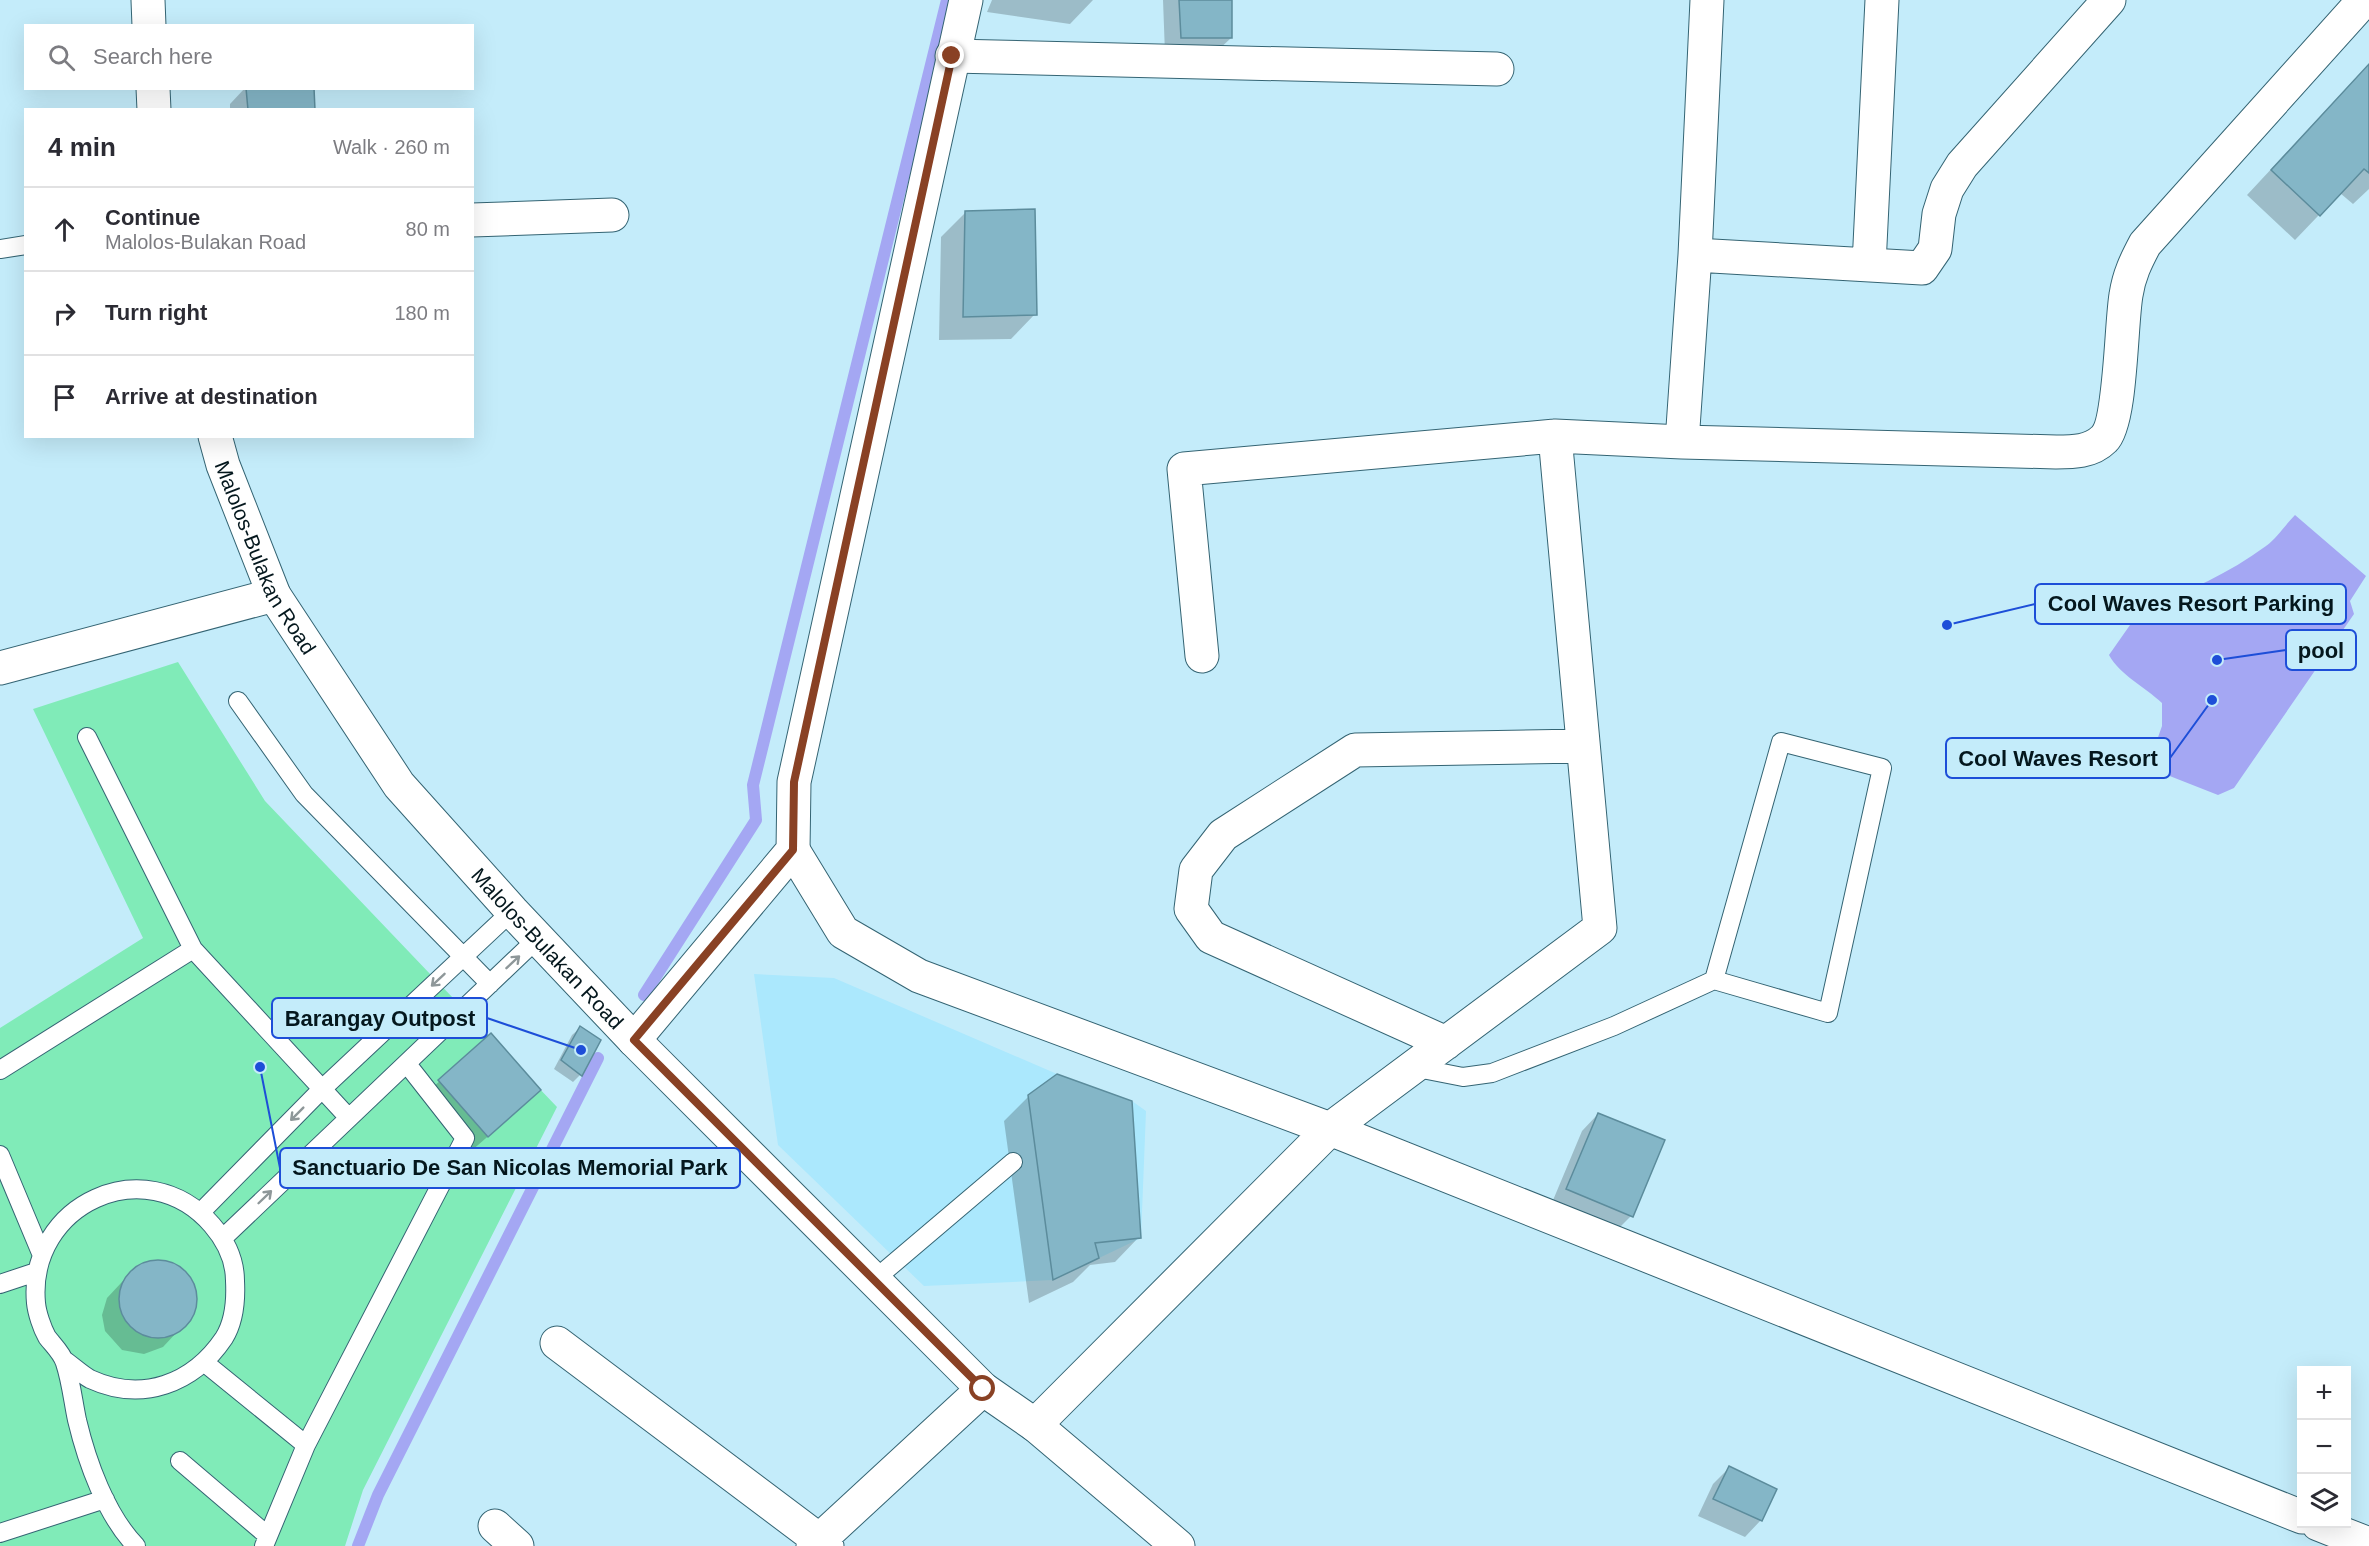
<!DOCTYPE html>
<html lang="en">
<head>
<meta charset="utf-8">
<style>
  body { margin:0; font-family:Arial,sans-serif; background:#f2f2f3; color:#2b2b33 }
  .controls { position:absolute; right:18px; bottom:18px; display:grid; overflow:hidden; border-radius:0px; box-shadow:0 6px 24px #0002 }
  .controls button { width:54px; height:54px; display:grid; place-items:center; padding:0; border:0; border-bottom:2px solid #e1e1e2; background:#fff; color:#2b2b33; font:30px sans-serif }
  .stop { position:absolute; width:18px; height:18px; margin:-14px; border:4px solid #894124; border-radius:50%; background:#fff }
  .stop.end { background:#894124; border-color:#fff; box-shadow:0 2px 6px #0008 }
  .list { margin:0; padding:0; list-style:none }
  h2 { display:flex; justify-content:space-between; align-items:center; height:78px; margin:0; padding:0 24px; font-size:26px }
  h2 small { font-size:20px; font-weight:400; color:#7c7c81 }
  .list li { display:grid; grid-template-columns:39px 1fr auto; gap:18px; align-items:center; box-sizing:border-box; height:84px; padding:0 24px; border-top:2px solid #e1e1e2 }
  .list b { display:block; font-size:22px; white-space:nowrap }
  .list p { margin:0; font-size:20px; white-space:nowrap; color:#7c7c81 }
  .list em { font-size:20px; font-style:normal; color:#7c7c81 }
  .icon { flex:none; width:33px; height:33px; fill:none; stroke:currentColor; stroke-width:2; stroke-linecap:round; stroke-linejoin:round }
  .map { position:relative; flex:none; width:2369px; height:1546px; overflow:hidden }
  .search { position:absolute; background:#fff; box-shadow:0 6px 24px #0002; left:24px; top:24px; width:450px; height:66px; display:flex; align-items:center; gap:15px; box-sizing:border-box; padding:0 21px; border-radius:0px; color:#7c7c81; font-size:22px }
  .panel { position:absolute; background:#fff; box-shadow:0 6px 24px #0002; left:24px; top:108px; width:450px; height:330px; border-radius:0px }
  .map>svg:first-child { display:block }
  .built { fill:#abe8fd }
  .green { fill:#80ebb8 }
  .water { fill:#a4a7f3 }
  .shadow { fill:#0003 }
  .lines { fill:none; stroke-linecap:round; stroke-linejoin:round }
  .stream { stroke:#a4a7f3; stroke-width:12 }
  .building { fill:#84b6c7; stroke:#5c8c9c; stroke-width:1.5 }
  .lane-casing { stroke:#346473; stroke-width:20 }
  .street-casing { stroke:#346473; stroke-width:35 }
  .secondary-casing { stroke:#346473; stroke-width:35 }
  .lane { stroke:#fff; stroke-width:18 }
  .street { stroke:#fff; stroke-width:33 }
  .secondary { stroke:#fff; stroke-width:33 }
  .oneway { stroke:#8e9799 }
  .route { stroke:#894124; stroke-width:8 }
  .labels { text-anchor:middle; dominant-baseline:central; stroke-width:5; stroke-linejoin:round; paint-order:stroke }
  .street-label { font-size:21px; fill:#04171d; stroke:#c4ecfa }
  .leader { fill:none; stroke:#1d4ed8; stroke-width:2 }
  .callout-dot { fill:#1d4ed8; stroke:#c4ecfa; stroke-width:2 }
  .callout { fill:#c4ecfa; stroke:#1d4ed8; stroke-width:2 }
  .callout-label { font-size:22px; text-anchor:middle; font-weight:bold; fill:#04171d }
</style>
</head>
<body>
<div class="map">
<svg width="2369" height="1546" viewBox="0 0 2369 1546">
  <rect width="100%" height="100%" fill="#c4ecfa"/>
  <path class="built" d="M 754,974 L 834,978 L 1057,1074 L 1132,1101 L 1146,1111 L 1141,1238 L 1053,1280 L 924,1286 L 778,1145 Z"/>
  <path class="green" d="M 178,662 L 265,801 L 557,1107 L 363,1490 L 345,1546 L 0,1546 L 0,1028 L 143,938 L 33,709 Z"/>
  <path class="water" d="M 2295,515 L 2366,576 L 2350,601 L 2354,614 L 2234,788 L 2218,795 L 2157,771 L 2150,760 L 2162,726 L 2162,703 C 2145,687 2120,675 2109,655 L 2144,605 C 2188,593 2229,573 2266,546 C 2277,538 2285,525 2295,515 Z"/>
  <path class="shadow" d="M 992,0 L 1093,0 L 1070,24 L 987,12 Z
    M 1163,0 L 1231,0 L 1231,38 L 1214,54 L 1165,54 Z
    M 2369,64 L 2369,189 L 2353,204 L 2340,193 L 2295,240 L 2247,195 Z
    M 245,88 L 312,88 L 314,110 L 230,110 L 230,104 Z
    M 966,212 L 1035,314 L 1011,339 L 939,340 L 941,237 Z
    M 580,1028 L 580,1075 L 573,1082 L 554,1069 L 572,1035 Z
    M 491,1035 L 523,1106 L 470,1152 L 422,1097 Z
    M 1029,1096 L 1139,1237 L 1115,1262 L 1090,1265 L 1073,1282 L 1029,1303 L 1004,1121 Z
    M 1598,1114 L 1631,1216 L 1615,1232 L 1551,1205 L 1582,1131 Z
    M 153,1261 L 175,1266 L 193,1284 L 196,1299 L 191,1317 L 163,1347 L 144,1354 L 122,1350 L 105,1331 L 102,1315 L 107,1298 L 135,1268 Z
    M 1729,1468 L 1761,1520 L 1745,1537 L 1698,1516 L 1713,1484 Z"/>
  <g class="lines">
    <path class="stream" d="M 644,995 L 756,820 L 753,785 L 947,0
      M 358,1546 L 378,1495 L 598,1058"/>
  </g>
  <path class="building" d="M 1179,0 L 1232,0 L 1232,38 L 1181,38 Z
    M 2369,64 L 2369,173 L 2364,169 L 2320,216 L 2271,170 Z
    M 246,88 L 314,88 L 315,110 L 248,110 Z
    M 1035,209 L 1037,315 L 963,317 L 965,211 Z
    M 580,1026 L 601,1040 L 582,1076 L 561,1060 Z
    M 491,1033 L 541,1090 L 488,1137 L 438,1080 Z
    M 1057,1074 L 1132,1101 L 1141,1238 L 1095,1243 L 1099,1258 L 1053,1280 L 1028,1095 Z
    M 1598,1113 L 1665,1140 L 1633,1217 L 1566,1189 Z
    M119 1299a39 39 0 1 1 78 0a39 39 0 1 1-78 0Z
    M 1729,1466 L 1777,1489 L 1762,1521 L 1713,1499 Z"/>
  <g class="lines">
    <defs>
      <path id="lane" d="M 0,249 L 26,245
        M 238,701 L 304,794 L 490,984
        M 87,737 L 193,949 L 348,1117
        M 1412,1067 L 1463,1077 L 1492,1073 L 1614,1026 L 1714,980 L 1781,742 L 1882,768 L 1828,1013 L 1714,980
        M 0,1070 L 193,949
        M 0,1155 L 41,1253
        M 201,1212 L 321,1090 L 512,911
        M 223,1238 L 538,938
        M 874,1280 L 1013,1162
        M 0,1284 L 36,1272
        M 64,1360 C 73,1366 81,1374 90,1379 C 142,1403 193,1384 224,1338 C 234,1322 236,1300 235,1281 C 235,1260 225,1240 212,1225 C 146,1149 27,1204 36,1303 C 37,1313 42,1328 47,1337 C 53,1345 62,1353 65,1363 C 71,1381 73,1401 77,1420 C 87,1462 106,1515 136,1546
        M 205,1363 L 306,1445
        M 180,1461 L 268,1536
        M 0,1533 L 105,1499
        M 264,1546 L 306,1445 L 465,1138 L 407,1064"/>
      <path id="street" d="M 952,56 L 1497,69
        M 472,220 L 612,215
        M 1695,255 L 1922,268 L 1935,249 L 1939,214 L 1947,189 L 1962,165 L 2109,0
        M 1869,265 L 1882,0
        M 1682,442 L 1695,255 L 1707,0
        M 1202,656 L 1184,469 L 1555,436 L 1682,442 L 2056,452 C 2073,452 2091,452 2104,439 C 2121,423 2121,323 2126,295 C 2129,275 2136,261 2145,244 L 2364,0
        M 0,668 L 274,595
        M 793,850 L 843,932 L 919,976 L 1330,1129 L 2302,1517
        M 1446,1043 L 1211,937 L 1191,909 L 1196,870 L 1223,835 L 1355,750 L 1583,746
        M 557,1343 L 827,1546
        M 1035,1425 L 1330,1129 L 1600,928 L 1555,436
        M 2318,1524 L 2369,1544
        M 495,1526 L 517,1546
        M 813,1546 L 983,1389"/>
      <g id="secondary">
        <path d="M 148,0 L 149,26"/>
        <path d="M 153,88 L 154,110"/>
        <path id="s1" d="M 215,436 L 223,465 L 274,595 L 399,785 L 512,911 L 634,1040 L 983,1389 L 1035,1425 L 1178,1546"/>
        <path d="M 634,1040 L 793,850 L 794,782 L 966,0"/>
      </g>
    </defs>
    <use href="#lane" class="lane-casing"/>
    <use href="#street" class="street-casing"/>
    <use href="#secondary" class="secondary-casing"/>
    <use href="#lane" class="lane"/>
    <use href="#street" class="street"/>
    <use href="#secondary" class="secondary"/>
  </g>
  <defs><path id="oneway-shaft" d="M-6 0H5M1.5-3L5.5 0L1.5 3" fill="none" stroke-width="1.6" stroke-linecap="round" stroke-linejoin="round" transform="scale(1.5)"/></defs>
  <g class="oneway">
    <use href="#oneway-shaft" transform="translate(513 962) rotate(-43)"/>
    <use href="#oneway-shaft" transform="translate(438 980) rotate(137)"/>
    <use href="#oneway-shaft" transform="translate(297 1114) rotate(135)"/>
    <use href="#oneway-shaft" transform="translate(265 1197) rotate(-44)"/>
  </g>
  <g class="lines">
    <path class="route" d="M 952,56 L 794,782 L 793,850 L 634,1040 L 983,1389"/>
  </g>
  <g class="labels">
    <g class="street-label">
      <text stroke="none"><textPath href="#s1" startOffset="132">Malolos-Bulakan Road</textPath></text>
      <text stroke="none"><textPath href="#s1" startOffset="618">Malolos-Bulakan Road</textPath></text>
    </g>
  </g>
  <path class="leader" d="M1947 625L2035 604M2217 660L2286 650M2212 700L2170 758M581 1050L487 1018M260 1067L280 1168"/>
  <g class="callout-dot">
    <circle cx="1947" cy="625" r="6"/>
    <circle cx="2217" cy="660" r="6"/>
    <circle cx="2212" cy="700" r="6"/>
    <circle cx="581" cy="1050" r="6"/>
    <circle cx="260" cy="1067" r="6"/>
  </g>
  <g class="callout">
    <rect x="2035" y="584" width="311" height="40" rx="6"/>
    <rect x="2286" y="630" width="70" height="40" rx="6"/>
    <rect x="1946" y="738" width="224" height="40" rx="6"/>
    <rect x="272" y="998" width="215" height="40" rx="6"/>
    <rect x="280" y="1148" width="460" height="40" rx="6"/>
  </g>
  <g class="callout-label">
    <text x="2191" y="611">Cool Waves Resort Parking</text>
    <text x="2321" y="658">pool</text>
    <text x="2058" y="766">Cool Waves Resort</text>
    <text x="380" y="1026">Barangay Outpost</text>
    <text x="510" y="1175">Sanctuario De San Nicolas Memorial Park</text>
  </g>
</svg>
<div class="controls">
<button>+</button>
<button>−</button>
<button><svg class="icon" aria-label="layers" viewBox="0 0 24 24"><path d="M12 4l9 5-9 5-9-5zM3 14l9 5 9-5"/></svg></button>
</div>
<div class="stop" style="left:983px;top:1389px"></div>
<div class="stop end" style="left:952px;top:56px"></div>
<div class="search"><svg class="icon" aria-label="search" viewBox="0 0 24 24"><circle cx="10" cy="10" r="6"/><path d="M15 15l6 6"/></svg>Search here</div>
<section class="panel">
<h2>4 min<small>Walk · 260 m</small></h2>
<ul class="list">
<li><svg class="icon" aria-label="ahead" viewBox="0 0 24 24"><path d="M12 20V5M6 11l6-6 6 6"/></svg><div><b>Continue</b><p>Malolos-Bulakan Road</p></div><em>80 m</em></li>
<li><svg class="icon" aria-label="right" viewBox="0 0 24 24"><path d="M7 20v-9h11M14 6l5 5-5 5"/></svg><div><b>Turn right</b></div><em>180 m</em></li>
<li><svg class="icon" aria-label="arrive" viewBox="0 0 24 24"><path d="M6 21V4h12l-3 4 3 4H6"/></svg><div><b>Arrive at destination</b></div></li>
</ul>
</section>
</div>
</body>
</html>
